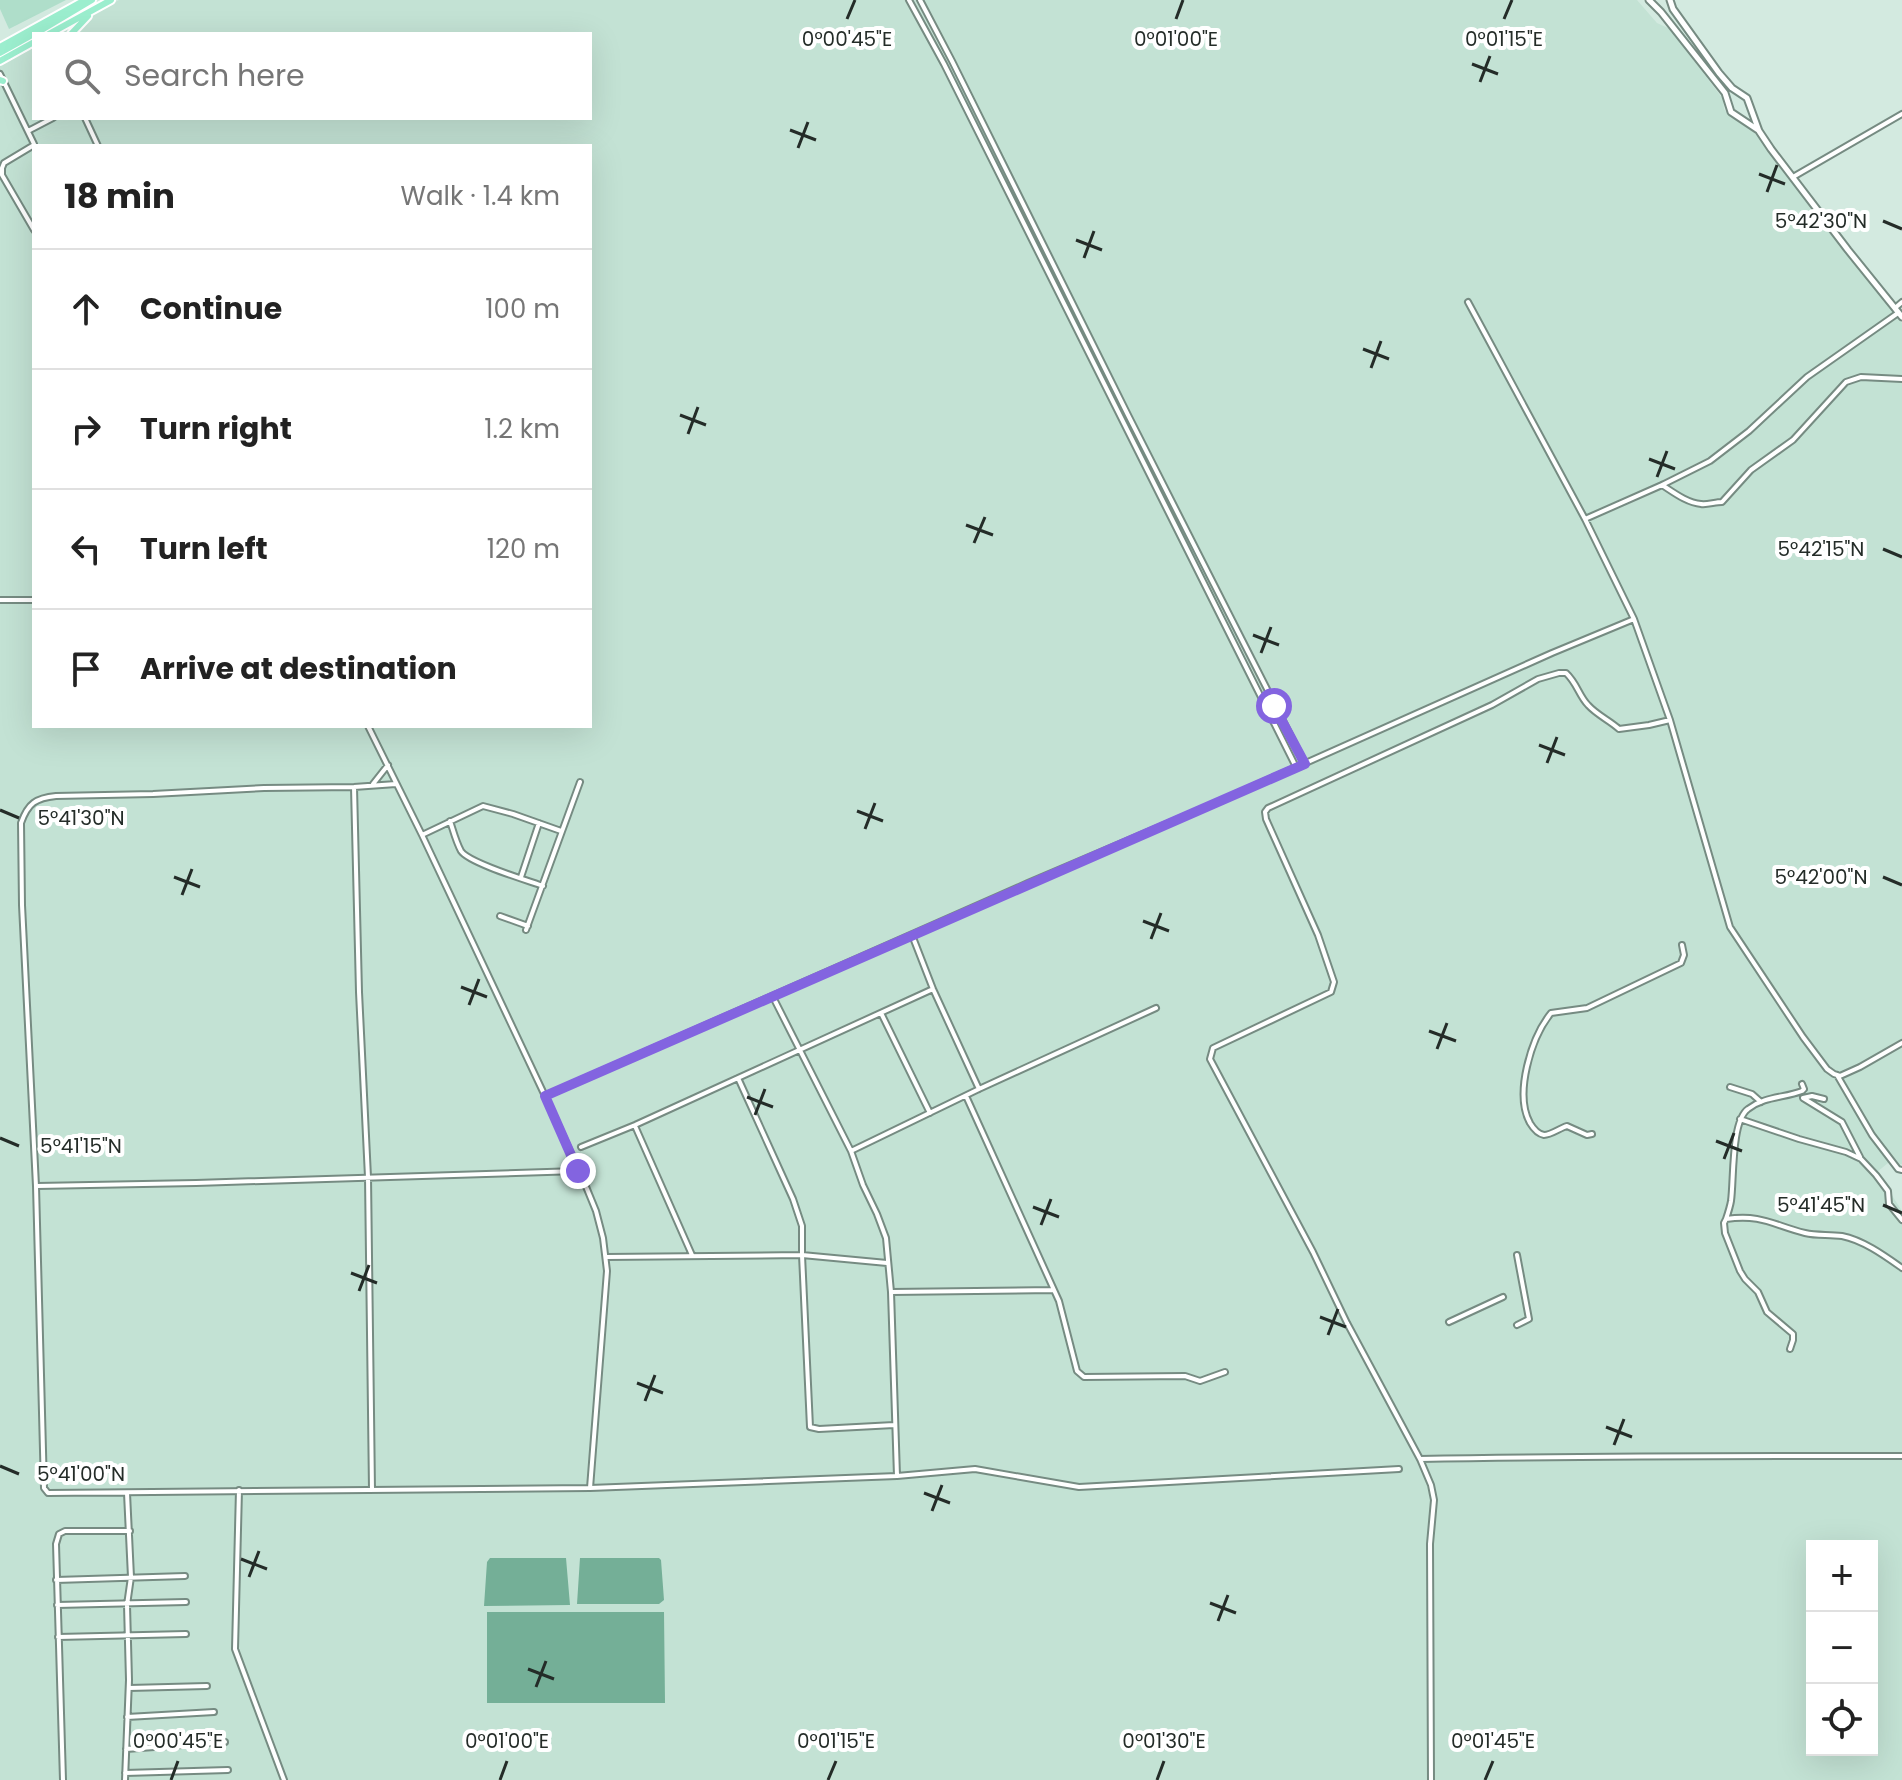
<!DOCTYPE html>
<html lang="en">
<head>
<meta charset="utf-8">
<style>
  body { margin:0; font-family:Poppins,sans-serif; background:#f2f2f2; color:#222 }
  .controls { position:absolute; right:24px; bottom:24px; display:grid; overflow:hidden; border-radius:0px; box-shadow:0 8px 32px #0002 }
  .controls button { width:72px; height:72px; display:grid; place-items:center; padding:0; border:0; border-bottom:2px solid #e0e0e0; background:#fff; color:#222; font:40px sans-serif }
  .stop { position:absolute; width:24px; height:24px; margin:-18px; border:6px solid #8364e0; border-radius:50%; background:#fff }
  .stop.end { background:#8364e0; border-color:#fff; box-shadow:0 2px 8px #0008 }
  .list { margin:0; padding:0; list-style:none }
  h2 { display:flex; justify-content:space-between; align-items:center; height:104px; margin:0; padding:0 32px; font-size:34px }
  h2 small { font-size:26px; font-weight:400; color:#767676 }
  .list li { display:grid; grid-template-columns:52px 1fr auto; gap:24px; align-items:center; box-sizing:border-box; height:120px; padding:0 32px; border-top:2px solid #e0e0e0 }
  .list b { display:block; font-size:30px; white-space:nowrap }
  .list em { font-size:26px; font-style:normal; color:#767676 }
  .icon { flex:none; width:44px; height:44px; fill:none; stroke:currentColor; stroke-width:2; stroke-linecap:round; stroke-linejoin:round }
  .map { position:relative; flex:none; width:1902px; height:1780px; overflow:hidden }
  .search { position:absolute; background:#fff; box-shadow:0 8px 32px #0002; left:32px; top:32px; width:560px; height:88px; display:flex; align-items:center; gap:20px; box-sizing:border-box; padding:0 28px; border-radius:0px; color:#767676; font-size:30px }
  .panel { position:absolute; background:#fff; box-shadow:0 8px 32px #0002; left:32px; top:144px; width:560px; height:584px; border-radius:0px }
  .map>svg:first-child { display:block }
  .built { fill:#c3e2d4; fill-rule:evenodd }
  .green { fill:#afdeca }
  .water { fill:#74af97 }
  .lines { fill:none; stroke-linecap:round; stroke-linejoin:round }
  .minor-casing { stroke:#768b82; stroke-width:8 }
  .secondary-casing { stroke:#768b82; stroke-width:9 }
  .trunk-casing { stroke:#fff; stroke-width:10 }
  .minor { stroke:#fff; stroke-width:4 }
  .secondary { stroke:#fff; stroke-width:5 }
  .trunk { stroke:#9beece; stroke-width:6 }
  .route { stroke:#8364e0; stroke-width:10 }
  .ticks { fill:none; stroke:#242c28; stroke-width:3 }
  .ticks-label { font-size:20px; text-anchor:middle; fill:#242c28; stroke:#fff; stroke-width:8; stroke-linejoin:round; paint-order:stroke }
</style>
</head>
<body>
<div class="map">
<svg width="1902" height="1780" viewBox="0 0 1902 1780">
  <rect width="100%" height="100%" fill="#d3eae0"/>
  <path class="built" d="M 119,0 L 1637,0 L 1657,23 L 1670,29 L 1723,99 L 1724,109 L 1731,118 L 1743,122 L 1757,135 L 1902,323 L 1902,1164 L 1898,1165 L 1893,1159 L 1877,1172 L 1902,1211 L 1902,1780 L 0,1780 L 0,66 L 34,47 L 34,118 L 590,118 L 590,34 L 57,34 ZM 34,146 L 590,146 L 590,726 L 34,726 ZM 1812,1546 L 1872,1546 L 1872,1750 L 1812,1750 Z"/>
  <path class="green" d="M 0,0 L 66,0 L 9,29 L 0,9 Z"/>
  <path class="water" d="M 490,1558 L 566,1558 L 570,1605 L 484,1606 L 487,1562 Z
    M 580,1558 L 659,1558 L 661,1560 L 664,1600 L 659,1604 L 577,1604 Z
    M 487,1612 L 664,1612 L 665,1703 L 487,1703 Z"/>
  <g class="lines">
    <defs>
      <path id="minor" d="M 909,0 L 944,64 L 1296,767
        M 920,0 L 952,61 L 1128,415 L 1305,764
        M 0,74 L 34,144
        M 85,118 L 98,146
        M 28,131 L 53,118
        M 1793,177 L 1902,114
        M 34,230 L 2,175 L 2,168 L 4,163 L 34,145
        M 1468,302 L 1585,519 L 1634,619 L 1670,720 L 1730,927 L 1803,1037 L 1827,1069 L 1834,1074 L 1840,1076 L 1860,1067 L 1902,1043
        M 1895,308 L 1902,302
        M 1662,485 C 1673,492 1687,503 1701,504 C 1707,505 1715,502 1722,502 L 1751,470 L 1793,440 L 1846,382 L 1861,377 L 1902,379
        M 1585,519 L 1662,485 L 1710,461 L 1749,431 L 1807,377 L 1898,313
        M 0,600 L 34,600
        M 368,726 L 422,835 L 545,1096 L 587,1189 L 596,1211 L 603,1238 L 607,1271 L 590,1488 L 48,1493 L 44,1488 L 36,1186 L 22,905 L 21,823 C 28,803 36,798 56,796 L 153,794 L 264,788 L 354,787 L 396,784
        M 373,784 L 388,765
        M 354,787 L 359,992 L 368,1177 L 372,1490
        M 450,821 C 453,830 456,842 461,851 C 469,863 526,880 543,886
        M 422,835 L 483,806 L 513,814 L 561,831
        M 521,877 L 539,823
        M 500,916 L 528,926
        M 526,930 L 580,782
        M 912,935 L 933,989 L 979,1089
        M 773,997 L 851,1151 L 863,1185 L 877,1214 L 886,1238 L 891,1292 L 897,1476
        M 881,1013 L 930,1113
        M 1837,1075 L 1872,1135 L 1898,1169 L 1902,1170
        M 738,1078 L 793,1199 L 802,1226 L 802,1255 L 810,1427 L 819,1429 L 894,1425
        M 1730,1087 L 1752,1094 L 1761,1102
        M 545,1096 L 1028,883 L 1216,803 L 1552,653 L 1634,619
        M 966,1096 L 1059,1301 L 1077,1371 L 1084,1377 L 1185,1376 L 1200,1381 L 1225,1372
        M 1824,1099 L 1812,1096 L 1803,1098 L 1842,1122 L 1860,1157
        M 1740,1119 L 1799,1139 L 1846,1152 L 1861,1159 L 1876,1175 L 1888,1191 L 1889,1204 L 1902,1220
        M 635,1126 L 692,1255
        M 1592,1134 L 1587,1135 L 1567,1126 C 1560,1128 1551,1135 1544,1135 C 1538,1134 1533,1128 1530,1123 C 1514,1094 1531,1038 1551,1013 L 1587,1008 L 1681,963 L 1684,955 L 1682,945
        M 581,1147 L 635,1125 L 933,989
        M 851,1151 L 979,1089 L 1156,1008
        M 37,1186 L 196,1183 L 578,1171
        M 1726,1219 C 1728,1213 1730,1207 1731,1201 C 1734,1180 1731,1121 1748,1109 C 1765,1096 1784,1098 1802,1091 L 1804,1089 L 1802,1084
        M 606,1257 L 802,1255 L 887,1263
        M 891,1292 L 1054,1290
        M 1449,1322 L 1503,1297
        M 1517,1325 L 1529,1319 L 1517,1255
        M 1790,1349 L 1793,1340 L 1793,1334 L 1767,1312 L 1758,1292 L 1745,1279 L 1740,1271 L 1725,1233 L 1724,1223 L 1726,1219 C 1762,1214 1773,1225 1805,1233 C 1817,1236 1829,1234 1842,1236 C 1863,1240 1885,1256 1902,1268
        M 1420,1459 C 1581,1456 1741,1456 1902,1456
        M 590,1488 L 897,1476 L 975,1469 L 1079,1487 L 1399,1469
        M 239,1490 L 235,1649 L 284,1780
        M 56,1580 L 185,1576
        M 57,1605 L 186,1602
        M 58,1637 L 186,1634
        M 129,1688 L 207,1686
        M 127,1717 L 214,1712
        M 126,1749 L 225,1742
        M 125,1773 L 228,1770
        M 63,1780 L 56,1544 L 59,1534 L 65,1531 L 130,1531
        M 125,1780 L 129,1680 L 127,1605 L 131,1577 L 127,1493
        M 1431,1780 L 1430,1544 L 1434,1500 L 1431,1485 L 1420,1459 L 1347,1323 L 1313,1252 L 1210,1059 L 1213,1048 L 1331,992 L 1334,982 L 1318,935 L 1266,819 L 1265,812 L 1268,808 L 1492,705 L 1538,679 L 1559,673 L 1566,673 C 1577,683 1579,696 1588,705 C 1597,715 1609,720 1619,729 L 1649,725 L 1670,720"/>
      <path id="secondary" d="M 1649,0 L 1661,12 L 1725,93 L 1731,112 L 1758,130
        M 1670,0 L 1673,9 L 1719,73 L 1732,88 L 1747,98 L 1759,131 L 1771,149 L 1848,250 L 1902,317"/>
      <path id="trunk" d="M 35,34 L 92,0
        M 49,34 L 111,0
        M 71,34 L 88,16
        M 0,47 L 85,0
        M 0,53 L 34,34
        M 0,61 L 34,42
        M 0,80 L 3,81"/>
    </defs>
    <use href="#minor" class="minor-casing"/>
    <use href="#secondary" class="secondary-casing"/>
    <use href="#trunk" class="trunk-casing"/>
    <use href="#minor" class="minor"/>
    <use href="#secondary" class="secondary"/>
    <use href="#trunk" class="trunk"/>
  </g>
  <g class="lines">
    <path class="route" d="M 578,1171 L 545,1096 L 1305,764 L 1274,706"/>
  </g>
  <path class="ticks" d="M 847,19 L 855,0M 1176,19 L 1183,0M 1504,19 L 1512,0M 1472,64 L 1498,74M 1480,82 L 1490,56M 790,130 L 816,140M 798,148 L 808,122M 1759,174 L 1785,184M 1767,192 L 1777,165M 1883,221 L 1902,229M 1076,240 L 1102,250M 1084,258 L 1094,231M 1363,349 L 1389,359M 1371,368 L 1381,341M 680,415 L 706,425M 688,434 L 698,407M 1649,459 L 1675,469M 1657,477 L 1667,451M 966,525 L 993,535M 974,543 L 985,517M 1883,549 L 1902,557M 1253,635 L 1279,645M 1261,653 L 1271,627M 1539,745 L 1565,755M 1547,763 L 1557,737M 0,810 L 19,818M 857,811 L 883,821M 865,829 L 875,803M 174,877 L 200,887M 1883,877 L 1902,885M 182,895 L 192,869M 1143,921 L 1169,931M 1151,939 L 1161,913M 461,987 L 487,997M 469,1005 L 479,979M 1429,1031 L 1456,1041M 1437,1049 L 1447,1023M 747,1097 L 773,1107M 755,1115 L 765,1089M 0,1138 L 19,1146M 1716,1141 L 1742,1151M 1724,1159 L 1734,1133M 1883,1205 L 1902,1213M 1033,1207 L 1059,1217M 1041,1225 L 1051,1199M 351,1273 L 377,1283M 359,1291 L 369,1265M 1320,1317 L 1346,1327M 1328,1335 L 1338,1309M 637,1383 L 663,1393M 645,1401 L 655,1375M 1606,1427 L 1632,1437M 1614,1445 L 1624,1419M 0,1466 L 19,1474M 924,1493 L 950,1503M 932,1511 L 942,1485M 241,1559 L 267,1569M 249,1577 L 259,1551M 1210,1603 L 1236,1613M 1218,1621 L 1228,1595M 528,1669 L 554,1679M 536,1687 L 546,1661M 171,1780 L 178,1761M 500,1780 L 507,1761M 828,1780 L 836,1761M 1157,1780 L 1164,1761M 1485,1780 L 1493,1761"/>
  <g class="ticks-label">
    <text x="847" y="46">0°00'45"E</text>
    <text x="1176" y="46">0°01'00"E</text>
    <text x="1504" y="46">0°01'15"E</text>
    <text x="1821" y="228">5°42'30"N</text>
    <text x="1821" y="556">5°42'15"N</text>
    <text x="81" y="825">5°41'30"N</text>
    <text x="1821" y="884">5°42'00"N</text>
    <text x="81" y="1153">5°41'15"N</text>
    <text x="1821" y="1212">5°41'45"N</text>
    <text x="81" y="1481">5°41'00"N</text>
    <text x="178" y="1748">0°00'45"E</text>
    <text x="507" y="1748">0°01'00"E</text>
    <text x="836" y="1748">0°01'15"E</text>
    <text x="1164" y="1748">0°01'30"E</text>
    <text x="1493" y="1748">0°01'45"E</text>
  </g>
</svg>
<div class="controls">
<button>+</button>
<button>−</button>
<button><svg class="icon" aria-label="locate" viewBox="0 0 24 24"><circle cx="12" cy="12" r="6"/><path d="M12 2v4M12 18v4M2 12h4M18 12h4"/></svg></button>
</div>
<div class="stop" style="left:1274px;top:706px"></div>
<div class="stop end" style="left:578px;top:1171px"></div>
<div class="search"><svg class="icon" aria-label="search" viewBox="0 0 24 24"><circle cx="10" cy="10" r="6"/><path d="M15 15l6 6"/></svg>Search here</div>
<section class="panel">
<h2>18 min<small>Walk · 1.4 km</small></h2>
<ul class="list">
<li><svg class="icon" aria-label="ahead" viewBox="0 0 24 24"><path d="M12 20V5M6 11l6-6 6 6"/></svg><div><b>Continue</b></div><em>100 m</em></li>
<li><svg class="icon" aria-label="right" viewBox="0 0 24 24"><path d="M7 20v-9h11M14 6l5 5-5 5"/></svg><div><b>Turn right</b></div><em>1.2 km</em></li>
<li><svg class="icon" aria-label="left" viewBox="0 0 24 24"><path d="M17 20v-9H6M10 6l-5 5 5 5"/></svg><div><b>Turn left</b></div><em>120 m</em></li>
<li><svg class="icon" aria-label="arrive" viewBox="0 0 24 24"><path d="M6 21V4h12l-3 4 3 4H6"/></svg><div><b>Arrive at destination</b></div></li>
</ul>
</section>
</div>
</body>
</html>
